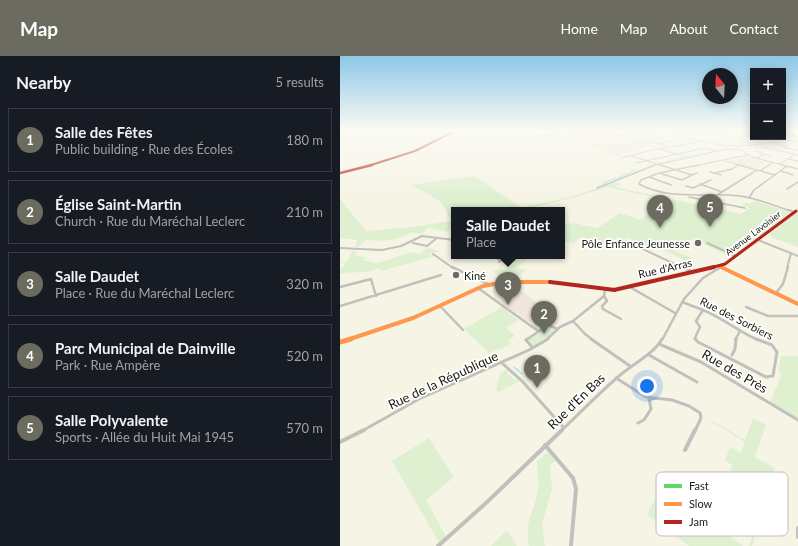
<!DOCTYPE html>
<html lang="en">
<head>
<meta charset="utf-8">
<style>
  body { margin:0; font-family:Lato,sans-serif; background:#20242c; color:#f1f3f6 }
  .controls { position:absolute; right:12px; top:12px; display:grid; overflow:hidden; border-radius:0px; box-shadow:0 2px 10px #0003 }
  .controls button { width:36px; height:36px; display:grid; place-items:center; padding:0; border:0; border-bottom:1px solid #363941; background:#171b24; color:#f1f3f6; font:20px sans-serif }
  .compass { position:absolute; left:362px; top:12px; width:36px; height:36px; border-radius:50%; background:#171b24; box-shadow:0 2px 10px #0003; rotate:342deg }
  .you { position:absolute; left:307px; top:330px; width:14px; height:14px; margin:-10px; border:3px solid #fff; border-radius:50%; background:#1a73e8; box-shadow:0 0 0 6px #1a73e833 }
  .badge { display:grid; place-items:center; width:26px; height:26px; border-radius:50%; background:#6c6b5f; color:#fff; font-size:13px; font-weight:700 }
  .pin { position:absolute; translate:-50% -33px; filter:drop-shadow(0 1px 2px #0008) }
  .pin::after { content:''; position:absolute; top:21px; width:14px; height:12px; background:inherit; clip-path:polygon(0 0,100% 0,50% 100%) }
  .popup { position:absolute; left:111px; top:151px; width:114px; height:52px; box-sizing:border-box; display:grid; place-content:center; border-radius:0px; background:#171b24; filter:drop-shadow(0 1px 3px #0005); font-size:13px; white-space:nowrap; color:#9ea1a6 }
  .popup b { font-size:15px; color:#f1f3f6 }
  .popup::after { content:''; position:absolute; left:50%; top:100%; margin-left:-8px; border:8px solid transparent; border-top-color:#171b24 }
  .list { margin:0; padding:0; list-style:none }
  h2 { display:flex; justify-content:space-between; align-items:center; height:52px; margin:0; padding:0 16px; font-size:17px }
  h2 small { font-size:13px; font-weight:400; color:#9ea1a6 }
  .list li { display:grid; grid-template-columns:26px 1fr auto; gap:12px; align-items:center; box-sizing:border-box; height:64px; margin:0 8px 8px; padding:0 8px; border:1px solid #363941; border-radius:0px }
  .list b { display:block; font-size:15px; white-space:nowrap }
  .list p { margin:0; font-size:13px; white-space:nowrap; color:#9ea1a6 }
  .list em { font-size:13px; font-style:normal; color:#9ea1a6 }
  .map { position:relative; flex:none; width:458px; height:490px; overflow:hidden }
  header { display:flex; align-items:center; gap:24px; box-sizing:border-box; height:56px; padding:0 20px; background:#6c6b5f; color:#fff }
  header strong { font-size:19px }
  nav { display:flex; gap:22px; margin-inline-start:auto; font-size:14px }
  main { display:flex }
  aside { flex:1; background:#171b24 }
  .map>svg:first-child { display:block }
  .built { fill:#f5f1d7 }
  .education { fill:#f1e6db }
  .green { fill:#def0d0 }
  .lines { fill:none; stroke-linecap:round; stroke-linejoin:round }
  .stream-far1 { stroke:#a4e6e8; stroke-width:1 }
  .stream { stroke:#a4e6e8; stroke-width:1.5 }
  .street-far5 { stroke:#c1c0bc; stroke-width:1 }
  .street-far4 { stroke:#c1c0bc; stroke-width:1.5 }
  .street-far3 { stroke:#c1c0bc; stroke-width:2 }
  .street-far2 { stroke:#c1c0bc; stroke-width:2.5 }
  .street-far1 { stroke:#c1c0bc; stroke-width:3 }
  .street { stroke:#c1c0bc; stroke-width:4 }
  .fast { stroke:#63d668; stroke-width:2 }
  .slow-far2 { stroke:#ff974d; stroke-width:3 }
  .slow-far1 { stroke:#ff974d; stroke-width:4 }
  .slow { stroke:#ff974d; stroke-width:5 }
  .jam-far3 { stroke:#b3261e; stroke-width:2 }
  .jam-far2 { stroke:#b3261e; stroke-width:2.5 }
  .jam-far1 { stroke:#b3261e; stroke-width:3 }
  .jam { stroke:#b3261e; stroke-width:4 }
  .poi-dot { fill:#6c6b5f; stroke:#fff; stroke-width:1.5 }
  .labels { text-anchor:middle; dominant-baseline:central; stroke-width:3.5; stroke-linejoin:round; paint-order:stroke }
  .far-street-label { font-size:9px; fill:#222117; stroke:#fff }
  .poi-label { font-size:11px; fill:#222117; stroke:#fff; text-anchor:end }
  .street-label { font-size:11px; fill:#222117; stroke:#fff }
  .near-street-label { font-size:13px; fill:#222117; stroke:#fff }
  .key { fill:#fff; stroke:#bdbcb9; stroke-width:1 }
  .key-label { font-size:11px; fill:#222117 }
</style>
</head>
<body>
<header>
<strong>Map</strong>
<nav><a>Home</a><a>Map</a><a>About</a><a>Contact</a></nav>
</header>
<main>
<aside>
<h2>Nearby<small>5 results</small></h2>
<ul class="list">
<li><span class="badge">1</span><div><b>Salle des Fêtes</b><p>Public building · Rue des Écoles</p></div><em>180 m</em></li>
<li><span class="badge">2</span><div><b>Église Saint-Martin</b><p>Church · Rue du Maréchal Leclerc</p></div><em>210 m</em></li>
<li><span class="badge">3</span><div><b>Salle Daudet</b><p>Place · Rue du Maréchal Leclerc</p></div><em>320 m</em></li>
<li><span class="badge">4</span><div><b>Parc Municipal de Dainville</b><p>Park · Rue Ampère</p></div><em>520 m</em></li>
<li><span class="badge">5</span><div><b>Salle Polyvalente</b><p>Sports · Allée du Huit Mai 1945</p></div><em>570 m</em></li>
</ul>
</aside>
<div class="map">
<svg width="458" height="490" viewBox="0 0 458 490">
  <rect width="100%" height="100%" fill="#f6f4e5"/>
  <path class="built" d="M 354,74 L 376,74 L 388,77 L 372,84 L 358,85 L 339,79 Z"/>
  <path class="education" d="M 243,75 L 272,78 L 279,80 L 279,82 L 286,82 L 310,90 L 276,100 L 242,86 L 246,82 L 231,77 Z
    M 406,101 L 420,104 L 425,106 L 415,112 L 387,105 Z
    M 169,227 L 207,253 L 189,266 L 179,259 L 179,257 L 176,257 L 154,241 L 155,240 L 153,238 L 153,230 Z"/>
  <path class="green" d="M 314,74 L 318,75 L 313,77 L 327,81 L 306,88 L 344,100 L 362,97 L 357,95 L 363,97 L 372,95 L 367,93 L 375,95 L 317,108 L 316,107 L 342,101 L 285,82 L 285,81 L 280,79 Z
    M 135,120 L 181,152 L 235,140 L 274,126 L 280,128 L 275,131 L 284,133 L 401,158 L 409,152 L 402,149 L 406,147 L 410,148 L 415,145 L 447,155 L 449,157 L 432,171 L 429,171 L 430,173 L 391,201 L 364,188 L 355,182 L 347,187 L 351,190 L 340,195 L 325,187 L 322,189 L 351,202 L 346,205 L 317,191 L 311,196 L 311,192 L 287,182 L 283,184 L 278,181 L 267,189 L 242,181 L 232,188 L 222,185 L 222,168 L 228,169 L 233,167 L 257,172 L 280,157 L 300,164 L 327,144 L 271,132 L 265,132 L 236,141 L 181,154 L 114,154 L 114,169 L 107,176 L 88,172 L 82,178 L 71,176 C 57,186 43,185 26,184 L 18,191 L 15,191 L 18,184 L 0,182 L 0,143 L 26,175 L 72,171 L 112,165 L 100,145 L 72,129 Z
    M 458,155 L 458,191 L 431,181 L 433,180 L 428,178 L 432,174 L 436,174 L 435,172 Z
    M 86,191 L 100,195 L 114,192 L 89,198 L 95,200 L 41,215 L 39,212 L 26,216 L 0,217 L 0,213 L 6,208 L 0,206 L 7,206 L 12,195 L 18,196 L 15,200 L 25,201 L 23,204 L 37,207 L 72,196 L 80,198 L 86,193 Z
    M 177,200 L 181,200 L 187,205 L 177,211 L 186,215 L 180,219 L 165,218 L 156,223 L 160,220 L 152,216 L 160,212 L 163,214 L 175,207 L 171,204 Z
    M 162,251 L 178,264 L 166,272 L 175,280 L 168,284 L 171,287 L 162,293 L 161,292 L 149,297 L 124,273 Z
    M 208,270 L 215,273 L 212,277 L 196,289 L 192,288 L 188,283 Z
    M 441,300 L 458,300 L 458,362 L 430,346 L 439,325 L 441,317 L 438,315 Z
    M 165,314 L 168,314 L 167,317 L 175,324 L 177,323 L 180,325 L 159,336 L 156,333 L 160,317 Z
    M 413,362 L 426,369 L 415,401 L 435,412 L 427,441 L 414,432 L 407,454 L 420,464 L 412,490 L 409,490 L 417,466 L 403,455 L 411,431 L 390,416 L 392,409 L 385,404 L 390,391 L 401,397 L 405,386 L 372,366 L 373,365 L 405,384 Z
    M 89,382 L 114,421 L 86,444 L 107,482 L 100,488 L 52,405 Z
    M 208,396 L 215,405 L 210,409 L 212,433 L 202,468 L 205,490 L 189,490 C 184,463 195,456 198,433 C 199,424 197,414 197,405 Z
    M 323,427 L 403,490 L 349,490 L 307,459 Z
    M 167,474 L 177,490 L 151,490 Z"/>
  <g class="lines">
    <path class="stream-far1" d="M 278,122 L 295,114
      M 263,127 L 276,122"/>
    <path class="stream" d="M 174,311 L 182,318"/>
    <path class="street-far5" d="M 234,74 L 238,76 L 252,74
      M 269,74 L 266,75 L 282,81
      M 321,74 C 373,90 400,97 454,80
      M 377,74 L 428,84 L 446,92 L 458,94
      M 395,74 L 413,78
      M 231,77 L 243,82
      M 445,83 L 458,86
      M 170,84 L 237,75
      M 312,86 L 328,91
      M 317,88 L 338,84
      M 395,90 L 395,86 L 404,82
      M 442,90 L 448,89
      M 422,91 L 458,99
      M 322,93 L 336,98
      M 402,94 L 412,101 L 446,110
      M 416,95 L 424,98 L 417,102
      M 424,98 L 430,100
      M 292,100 L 323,110
      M 282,102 L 304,96 L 357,86
      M 449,103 L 458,105
      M 385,105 L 402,110
      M 296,107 L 366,92 L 377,95
      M 440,108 L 454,99
      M 311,110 L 387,93 L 402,94
      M 354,110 L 408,99
      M 397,110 L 398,109
      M 428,110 L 432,107"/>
    <path class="street-far4" d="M 320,109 L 352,119 L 357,117
      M 359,109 L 319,117 L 301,124 L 299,128 C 330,145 367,136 400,140 C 417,142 435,150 451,155
      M 399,109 L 435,119
      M 442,109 L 458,113
      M 420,115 L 429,109
      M 441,115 L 453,119
      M 370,116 L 381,119
      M 319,117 L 342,124 L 352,119
      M 375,117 L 392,113 L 398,109
      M 309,121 L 331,129
      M 360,128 L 382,136
      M 346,130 L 353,132 L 371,124
      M 257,132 L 315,109
      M 447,133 L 458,126
      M 377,139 L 417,114
      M 349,141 L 405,152
      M 409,142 L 414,134 L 447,110"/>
    <path class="street-far3" d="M 448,154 L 452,155
      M 418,184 L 458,200
      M 286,185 L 343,212
      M 73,187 L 87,190 L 97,182
      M 367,187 L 396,200
      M 0,192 L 42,194 L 61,190 L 82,180 L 114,184
      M 93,198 L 113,212
      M 152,200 L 161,205
      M 159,206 L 167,201
      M 447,212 L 451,197"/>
    <path class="street-far2" d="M 112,211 L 148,228
      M 341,211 L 351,215
      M 288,230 L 335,257
      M 0,231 L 31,223 L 36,240
      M 138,232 L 198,275
      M 436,237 L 443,228 L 448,211
      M 264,240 L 267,245 L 262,250 L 263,253 L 281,263
      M 342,246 L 363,254
      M 0,250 L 101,219
      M 100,250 L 123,274
      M 406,251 L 428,260 L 458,260
      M 363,254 C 383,262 399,276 418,284
      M 233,265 L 245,278 L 253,284
      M 186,284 L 208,269 L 218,273
      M 206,284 L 220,271 L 233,265 L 264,240 L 265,234
      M 322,284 L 344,243 L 363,222 L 381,211
      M 356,284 L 355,282 L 360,271 L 356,265 L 363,254
      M 395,284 L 400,275"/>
    <path class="street-far1" d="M 187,283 L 186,284 L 193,292
      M 251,283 L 290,310
      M 355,283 L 358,286 L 426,321 L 433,320 L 437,296 L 432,289 L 416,283
      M 319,288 L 361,306 L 458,364
      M 309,299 L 357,326
      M 392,299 L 395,293 L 396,283
      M 162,307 L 182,325 L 224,372
      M 276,322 L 306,341 L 332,344 L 349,350 L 360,357 L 361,362 L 355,375
      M 298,367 L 304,364 L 311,353 L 309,342
      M 22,375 L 79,343 L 189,294 L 208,283
      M 221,375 C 240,357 258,338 278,321 C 292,308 313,299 322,283"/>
    <path class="street" d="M 0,386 L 24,374
      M 205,389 L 233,422 L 236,433 L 231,490
      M 345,394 L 355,374
      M 458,472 L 458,481
      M 98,490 L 146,447 L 222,374"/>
    <path class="fast" d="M 443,77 L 455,79"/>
    <path class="slow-far2" d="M 380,210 L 383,212"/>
    <path class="slow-far1" d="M 381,211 L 458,248
      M 7,284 L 73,262 L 143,230 L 165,226 L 210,226"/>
    <path class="slow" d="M 0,286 L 11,283"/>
    <path class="jam-far3" d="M 28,110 L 75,95 L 117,74"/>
    <path class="jam-far2" d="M 0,117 L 32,109"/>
    <path class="jam-far1" d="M 370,212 L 385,208 L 456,155"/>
    <path class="jam" d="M 210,226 L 275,234
      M 274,234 L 374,211"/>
  </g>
  <linearGradient id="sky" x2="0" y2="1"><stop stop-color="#8dc8e8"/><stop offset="0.52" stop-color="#fbfaf3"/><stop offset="1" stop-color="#fbfaf3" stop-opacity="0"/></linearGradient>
  <rect width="458" height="143" fill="url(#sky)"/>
  <g class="poi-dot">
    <circle cx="358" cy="187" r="4"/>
    <circle cx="116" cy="219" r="4"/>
  </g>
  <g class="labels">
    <g class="far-street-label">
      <text transform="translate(413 177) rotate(-37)">Avenue Lavoisier</text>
    </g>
    <g class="poi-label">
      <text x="350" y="187">Pôle Enfance Jeunesse</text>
      <text x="124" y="219" text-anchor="start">Kiné</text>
    </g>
    <g class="street-label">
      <text transform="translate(325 212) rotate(-13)">Rue d'Arras</text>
      <text transform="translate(397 262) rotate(27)">Rue des Sorbiers</text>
    </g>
    <g class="near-street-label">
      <text transform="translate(395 315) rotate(30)">Rue des Près</text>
      <text transform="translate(103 324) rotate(-25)">Rue de la République</text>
      <text transform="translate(236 345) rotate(-44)">Rue d'En Bas</text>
    </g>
  </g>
  <rect x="316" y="416" width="132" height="64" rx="6" class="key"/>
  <rect x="324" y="428" width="18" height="4" fill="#63d668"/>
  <rect x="324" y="446" width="18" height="4" fill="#ff974d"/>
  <rect x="324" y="464" width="18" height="4" fill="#b3261e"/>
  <g class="key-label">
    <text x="349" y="434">Fast</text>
    <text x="349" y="452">Slow</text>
    <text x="349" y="470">Jam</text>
  </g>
</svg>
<div class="controls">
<button>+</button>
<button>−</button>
</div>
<svg class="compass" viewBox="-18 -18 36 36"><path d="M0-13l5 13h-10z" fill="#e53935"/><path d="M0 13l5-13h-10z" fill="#9ea1a6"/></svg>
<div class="you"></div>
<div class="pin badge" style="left:197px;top:332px">1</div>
<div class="pin badge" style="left:204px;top:278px">2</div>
<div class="pin badge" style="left:168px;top:249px">3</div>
<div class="popup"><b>Salle Daudet</b>Place</div>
<div class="pin badge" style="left:320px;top:172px">4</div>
<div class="pin badge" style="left:370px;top:171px">5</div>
</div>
</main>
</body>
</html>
